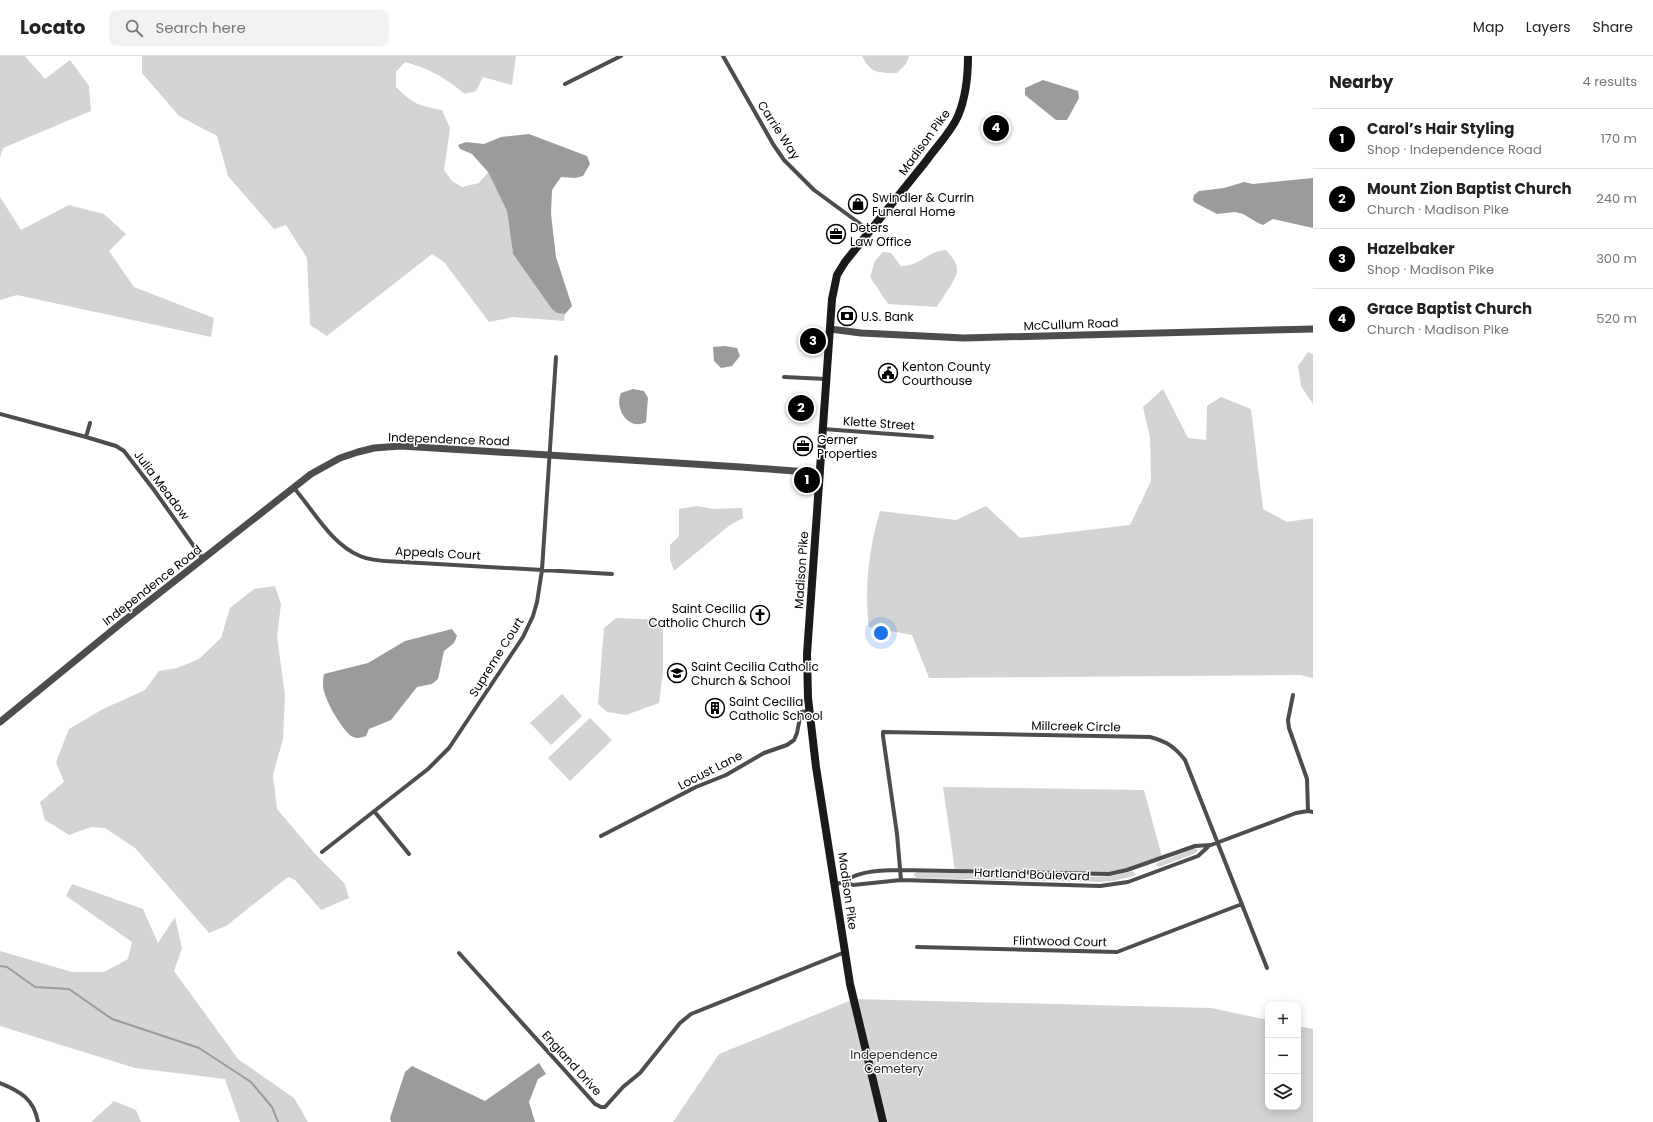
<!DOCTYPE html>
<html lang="en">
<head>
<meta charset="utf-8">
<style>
  body { margin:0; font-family:Poppins,sans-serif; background:#f2f2f2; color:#222 }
  .controls { position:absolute; right:12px; bottom:12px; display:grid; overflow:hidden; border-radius:8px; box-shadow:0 2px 10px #0003 }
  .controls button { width:36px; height:36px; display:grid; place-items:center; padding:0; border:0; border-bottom:1px solid #e0e0e0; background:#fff; color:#222; font:20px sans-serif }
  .you { position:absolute; left:881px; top:577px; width:14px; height:14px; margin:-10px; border:3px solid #fff; border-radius:50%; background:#1a73e8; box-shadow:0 0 0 6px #1a73e833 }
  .badge { display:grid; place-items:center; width:26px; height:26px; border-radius:50%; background:#000; color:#fff; font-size:13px; font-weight:700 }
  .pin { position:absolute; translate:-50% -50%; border:2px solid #fff; box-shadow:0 1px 4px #0006 }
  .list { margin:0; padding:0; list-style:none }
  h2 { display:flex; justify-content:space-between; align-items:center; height:52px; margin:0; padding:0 16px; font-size:17px }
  h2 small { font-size:13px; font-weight:400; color:#767676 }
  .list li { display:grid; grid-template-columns:26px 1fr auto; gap:12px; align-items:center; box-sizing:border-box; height:60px; padding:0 16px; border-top:1px solid #e0e0e0 }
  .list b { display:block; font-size:15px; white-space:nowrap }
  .list p { margin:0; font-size:13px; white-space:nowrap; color:#767676 }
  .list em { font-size:13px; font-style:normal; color:#767676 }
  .icon { flex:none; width:22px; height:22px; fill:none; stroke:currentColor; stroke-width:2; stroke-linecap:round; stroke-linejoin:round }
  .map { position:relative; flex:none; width:1313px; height:1066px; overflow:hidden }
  header { display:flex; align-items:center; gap:24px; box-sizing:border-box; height:56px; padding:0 20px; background:#fff; border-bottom:1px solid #e0e0e0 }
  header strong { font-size:19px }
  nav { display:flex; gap:22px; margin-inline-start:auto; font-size:14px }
  .search { width:280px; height:36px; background:#f2f2f2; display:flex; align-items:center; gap:10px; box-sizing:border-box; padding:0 14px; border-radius:8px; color:#767676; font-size:15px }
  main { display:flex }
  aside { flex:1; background:#fff }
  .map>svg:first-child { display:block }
  .green { fill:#d4d4d4 }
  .water { fill:#9b9b9b }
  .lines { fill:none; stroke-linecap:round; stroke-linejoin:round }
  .stream { stroke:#9b9b9b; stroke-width:2 }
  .minor { stroke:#4d4d4d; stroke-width:4 }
  .tertiary { stroke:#4d4d4d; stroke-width:7 }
  .secondary { stroke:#1a1a1a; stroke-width:8 }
  .labels { text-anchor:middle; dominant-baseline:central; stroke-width:3; stroke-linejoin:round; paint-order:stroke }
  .street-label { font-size:12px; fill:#000; stroke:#fff }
  .poi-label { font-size:12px; fill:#000; stroke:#fff; text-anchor:start }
  .park-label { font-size:12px; fill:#2b2b2b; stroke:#fff }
</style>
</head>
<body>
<header>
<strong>Locato</strong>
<div class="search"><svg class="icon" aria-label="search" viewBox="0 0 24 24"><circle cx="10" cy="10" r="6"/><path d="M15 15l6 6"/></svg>Search here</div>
<nav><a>Map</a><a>Layers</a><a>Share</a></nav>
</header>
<main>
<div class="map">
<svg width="1313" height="1066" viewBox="0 0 1313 1066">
  <rect width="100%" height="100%" fill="#fff"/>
  <path class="green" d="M 0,0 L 25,0 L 45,23 L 70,4 L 89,30 L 91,55 L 3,92 L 0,102 Z
    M 142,0 L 516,0 L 512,29 L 483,21 L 476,35 L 465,38 C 444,21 430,13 405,6 L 396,16 L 396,31 C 413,48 419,50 442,54 L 450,72 L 444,114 L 452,125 L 462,131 L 479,127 L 488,116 L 507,155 L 513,198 L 557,257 L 565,258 L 564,265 L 513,261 L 489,266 L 444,206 L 432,198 L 327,280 L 310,269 L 307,202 L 286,169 L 274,173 L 228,120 L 217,80 L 179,60 L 142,17 Z
    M 862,0 L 909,0 L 906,8 L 897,17 C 879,17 871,18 862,0 Z
    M 0,141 L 21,174 L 69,149 L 104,158 L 126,178 L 109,195 L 134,231 L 214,262 L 211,281 L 17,239 L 0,244 Z
    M 946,194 C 950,199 957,206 957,213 C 958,222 942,242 937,251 L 888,248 L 870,221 L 875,205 L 883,196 L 891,197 L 901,210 C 919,211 927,195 946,194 Z
    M 1308,296 L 1313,298 L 1313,348 L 1301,330 L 1298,310 Z
    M 1163,333 L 1188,382 L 1206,384 L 1207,350 L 1221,341 L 1251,353 L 1263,453 L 1287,466 L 1313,462 L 1313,622 L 1300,619 L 929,622 L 912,579 L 869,571 C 864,534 869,492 880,455 L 956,464 L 986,450 L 1020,482 L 1130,469 L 1151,425 L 1150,382 L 1143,351 Z
    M 697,450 L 713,453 L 742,452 L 743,462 L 730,469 L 674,515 L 670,503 L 670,489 L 679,480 L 679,453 Z
    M 275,530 L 281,548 L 277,581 L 285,639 L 283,683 L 273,719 L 277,753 L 316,799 L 345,828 L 349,842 L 321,854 L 295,824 L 288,821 L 226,870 L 209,877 L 135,792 L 105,772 L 91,771 L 69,779 L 45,764 L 40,746 L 64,726 L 56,706 L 69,673 L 103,653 L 145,634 L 159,615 L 177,612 L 199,603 L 221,582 L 230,552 L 254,533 Z
    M 616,562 L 663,564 L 663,616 L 659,647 L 626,659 L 607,656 L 598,648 L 604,572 Z
    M 562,638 L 582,660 L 551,689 L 530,667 Z
    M 590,662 L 612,684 L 570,725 L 548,702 Z
    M 943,731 L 1144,734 L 1162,801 L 1109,818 L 955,815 Z
    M 1195,792 L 1198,794 L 1196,797 L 1159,811 L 1156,809 L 1157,807 Z
    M 1133,815 L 1136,819 L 1134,820 L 1113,825 L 1098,826 L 917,822 L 914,820 L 914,818 L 917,816 L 1089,821 L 1112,820 Z
    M 72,828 L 143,853 L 158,887 L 175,861 L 182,892 L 174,915 L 238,1003 L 294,1042 L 308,1066 L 240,1066 L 225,1023 L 135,1012 L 0,970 L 0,895 L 72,916 L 104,916 L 128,903 L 132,886 L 66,840 Z
    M 854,943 L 1211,952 L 1268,964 L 1268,1051 L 1298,1051 L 1298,970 L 1313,973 L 1313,1066 L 673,1066 L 719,998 Z
    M 114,1045 L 136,1054 L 141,1066 L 91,1066 Z"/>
  <path class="water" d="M 1043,24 L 1078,35 L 1079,42 L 1067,64 L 1056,64 L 1025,39 L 1025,32 Z
    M 529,78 L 587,100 L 590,108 L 583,120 L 575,122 L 561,121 L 552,134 L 551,158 L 556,201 L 572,250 L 565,258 L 557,257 L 552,253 L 513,198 L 507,155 L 488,116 L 472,98 L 460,93 L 458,89 L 466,86 L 484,88 L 501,81 Z
    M 1313,122 L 1313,172 L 1273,163 L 1263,169 L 1258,167 L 1243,158 L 1235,156 L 1217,158 L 1194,146 L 1193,143 L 1194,139 L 1199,135 L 1224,132 L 1244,126 L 1253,128 Z
    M 725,290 L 737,292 L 740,300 L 732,310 L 721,312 L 714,305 L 713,291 Z
    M 633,333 L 644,335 L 648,342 L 646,366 C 629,375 614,354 621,337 Z
    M 452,573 L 457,580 L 454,587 L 444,595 L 438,623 L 432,628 L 417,631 L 391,664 L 369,673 L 366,680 C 361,682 356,683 351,680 C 341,672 324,643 323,630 C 323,626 323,622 324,618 L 368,607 L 405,585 Z
    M 539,1007 L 546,1018 L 538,1023 L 529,1046 L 535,1066 L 391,1066 L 390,1062 L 405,1016 L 412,1010 L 485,1045 Z"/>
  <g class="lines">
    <path class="stream" d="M 0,910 L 7,911 L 35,931 L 69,933 L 112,963 L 199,992 L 251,1026 L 272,1051 L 278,1066"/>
    <path class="minor" d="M 723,0 L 773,88 L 784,104 L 814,134 L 870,175
      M 565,28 L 621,0
      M 784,321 L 826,323
      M 0,358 L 86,381 L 116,390 L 124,395 L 154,434 L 203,503
      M 823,373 L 932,381
      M 86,381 L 90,367
      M 294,432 C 314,455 331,488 360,500 C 373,506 390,505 403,506 L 612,518
      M 1293,639 L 1288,664 L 1289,672 L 1307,723 L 1308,755
      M 374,755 L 409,798
      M 601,780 L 696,731 L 726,719 L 764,697 L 787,689 L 794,684 L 797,677 L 801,656 L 809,655
      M 322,796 L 428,713 L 449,692 L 523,581 L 533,560 L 537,546 L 542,514 L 556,301
      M 901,824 L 897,778 L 883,680 L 883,676 L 1150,681 C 1166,685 1175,691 1185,704 L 1267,912
      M 845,826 C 855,815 884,814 900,814 L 1109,818 L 1127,814 L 1195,790 L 1211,789 L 1296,757 L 1308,755 L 1313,756
      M 835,828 L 845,826 L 853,829 L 901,824 L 1100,830 L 1128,826 L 1198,800 L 1210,789
      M 917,891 L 1117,896 L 1242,848
      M 459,897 L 595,1048 L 601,1051 L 605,1051 L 623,1031 L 640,1017 L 680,967 L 691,958 L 845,896
      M 0,1027 C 20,1035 34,1043 38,1066"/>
    <path class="tertiary" d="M 830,273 L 861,277 L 964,282 L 1313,273
      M 0,666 L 125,564 L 311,418 L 340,402 L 358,396 L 374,392 L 401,390 L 741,411 L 820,417"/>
    <path class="secondary" d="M 883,1066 L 850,928 L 816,711 L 808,642 L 807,598 L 832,243 L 837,219 L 845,206 C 872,172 900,138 927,104 C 937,90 951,76 958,60 C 966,41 968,20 968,0"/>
  </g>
  <defs>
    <symbol id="shop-ring" viewBox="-11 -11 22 22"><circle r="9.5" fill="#fff" stroke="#000" stroke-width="1.5"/><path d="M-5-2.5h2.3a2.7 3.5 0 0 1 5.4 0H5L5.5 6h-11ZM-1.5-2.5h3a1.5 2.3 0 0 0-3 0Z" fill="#000"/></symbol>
    <symbol id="office-ring" viewBox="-11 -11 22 22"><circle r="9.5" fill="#fff" stroke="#000" stroke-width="1.5"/><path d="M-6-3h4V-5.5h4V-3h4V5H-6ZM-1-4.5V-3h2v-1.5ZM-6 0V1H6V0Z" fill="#000"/></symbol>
    <symbol id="bank-ring" viewBox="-11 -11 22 22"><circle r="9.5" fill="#fff" stroke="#000" stroke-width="1.5"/><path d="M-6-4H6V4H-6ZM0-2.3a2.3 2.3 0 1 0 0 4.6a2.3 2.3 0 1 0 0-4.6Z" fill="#000"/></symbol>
    <symbol id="civic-ring" viewBox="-11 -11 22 22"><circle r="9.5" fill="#fff" stroke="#000" stroke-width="1.5"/><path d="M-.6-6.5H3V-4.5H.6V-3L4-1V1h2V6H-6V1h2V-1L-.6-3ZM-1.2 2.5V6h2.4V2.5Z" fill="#000"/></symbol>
    <symbol id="church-ring" viewBox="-11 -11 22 22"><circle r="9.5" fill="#fff" stroke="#000" stroke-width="1.5"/><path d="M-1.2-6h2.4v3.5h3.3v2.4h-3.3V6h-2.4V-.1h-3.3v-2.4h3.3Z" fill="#000"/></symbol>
    <symbol id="school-ring" viewBox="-11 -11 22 22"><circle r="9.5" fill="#fff" stroke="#000" stroke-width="1.5"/><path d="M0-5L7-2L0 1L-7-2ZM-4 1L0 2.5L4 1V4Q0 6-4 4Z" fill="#000"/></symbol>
    <symbol id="building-ring" viewBox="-11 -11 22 22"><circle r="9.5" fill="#fff" stroke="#000" stroke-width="1.5"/><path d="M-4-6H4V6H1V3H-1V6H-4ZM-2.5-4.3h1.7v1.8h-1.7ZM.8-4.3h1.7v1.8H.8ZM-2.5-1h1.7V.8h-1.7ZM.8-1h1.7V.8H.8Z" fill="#000"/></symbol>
  </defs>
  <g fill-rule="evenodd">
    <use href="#shop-ring" x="847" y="137" width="22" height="22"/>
    <use href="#office-ring" x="825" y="167" width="22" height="22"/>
    <use href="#bank-ring" x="836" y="249" width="22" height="22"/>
    <use href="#civic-ring" x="877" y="306" width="22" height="22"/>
    <use href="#office-ring" x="792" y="379" width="22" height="22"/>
    <use href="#church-ring" x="749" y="548" width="22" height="22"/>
    <use href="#school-ring" x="666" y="606" width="22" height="22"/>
    <use href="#building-ring" x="704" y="641" width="22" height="22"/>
  </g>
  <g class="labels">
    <g class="street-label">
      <text transform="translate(779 74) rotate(57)">Carrie Way</text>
      <text transform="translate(924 86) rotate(-54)">Madison Pike</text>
      <text transform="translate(1071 268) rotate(-2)">McCullum Road</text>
      <text transform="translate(879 367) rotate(4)">Klette Street</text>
      <text transform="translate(449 383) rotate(2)">Independence Road</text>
      <text transform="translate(162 429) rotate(53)">Julia Meadow</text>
      <text transform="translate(438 497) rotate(3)">Appeals Court</text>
      <text transform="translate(801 514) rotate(-86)">Madison Pike</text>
      <text transform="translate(152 529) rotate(-38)">Independence Road</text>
      <text transform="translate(496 601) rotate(-58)">Supreme Court</text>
      <text transform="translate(1076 670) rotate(1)">Millcreek Circle</text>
      <text transform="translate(710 714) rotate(-27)">Locust Lane</text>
      <text transform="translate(1032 818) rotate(2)">Hartland Boulevard</text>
      <text transform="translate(848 835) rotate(82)">Madison Pike</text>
      <text transform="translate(1060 885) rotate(1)">Flintwood Court</text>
      <text transform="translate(572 1007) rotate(48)">England Drive</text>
    </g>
    <g class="poi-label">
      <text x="872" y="141">Swindler &amp; Currin<tspan x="872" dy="14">Funeral Home</tspan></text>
      <text x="850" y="171">Deters<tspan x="850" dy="14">Law Office</tspan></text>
      <text x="861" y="260">U.S. Bank</text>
      <text x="902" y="310">Kenton County<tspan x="902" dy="14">Courthouse</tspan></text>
      <text x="817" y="383">Gerner<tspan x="817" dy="14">Properties</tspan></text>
      <text x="746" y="552" text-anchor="end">Saint Cecilia<tspan x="746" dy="14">Catholic Church</tspan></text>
      <text x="691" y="610">Saint Cecilia Catholic<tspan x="691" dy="14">Church &amp; School</tspan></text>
      <text x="729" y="645">Saint Cecilia<tspan x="729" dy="14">Catholic School</tspan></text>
    </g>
    <g class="park-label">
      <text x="894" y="998">Independence<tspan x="894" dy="14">Cemetery</tspan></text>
    </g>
  </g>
</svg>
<div class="controls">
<button>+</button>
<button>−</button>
<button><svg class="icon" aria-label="layers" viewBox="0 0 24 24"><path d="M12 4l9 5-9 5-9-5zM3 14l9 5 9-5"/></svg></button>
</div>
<div class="you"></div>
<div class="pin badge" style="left:807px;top:424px">1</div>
<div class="pin badge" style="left:801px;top:352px">2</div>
<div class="pin badge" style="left:813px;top:285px">3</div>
<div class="pin badge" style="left:996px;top:72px">4</div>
</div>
<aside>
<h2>Nearby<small>4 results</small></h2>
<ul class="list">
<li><span class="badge">1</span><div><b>Carol’s Hair Styling</b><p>Shop · Independence Road</p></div><em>170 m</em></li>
<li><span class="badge">2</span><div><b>Mount Zion Baptist Church</b><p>Church · Madison Pike</p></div><em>240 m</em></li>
<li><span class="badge">3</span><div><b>Hazelbaker</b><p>Shop · Madison Pike</p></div><em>300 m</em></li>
<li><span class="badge">4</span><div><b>Grace Baptist Church</b><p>Church · Madison Pike</p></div><em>520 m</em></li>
</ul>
</aside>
</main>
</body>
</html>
